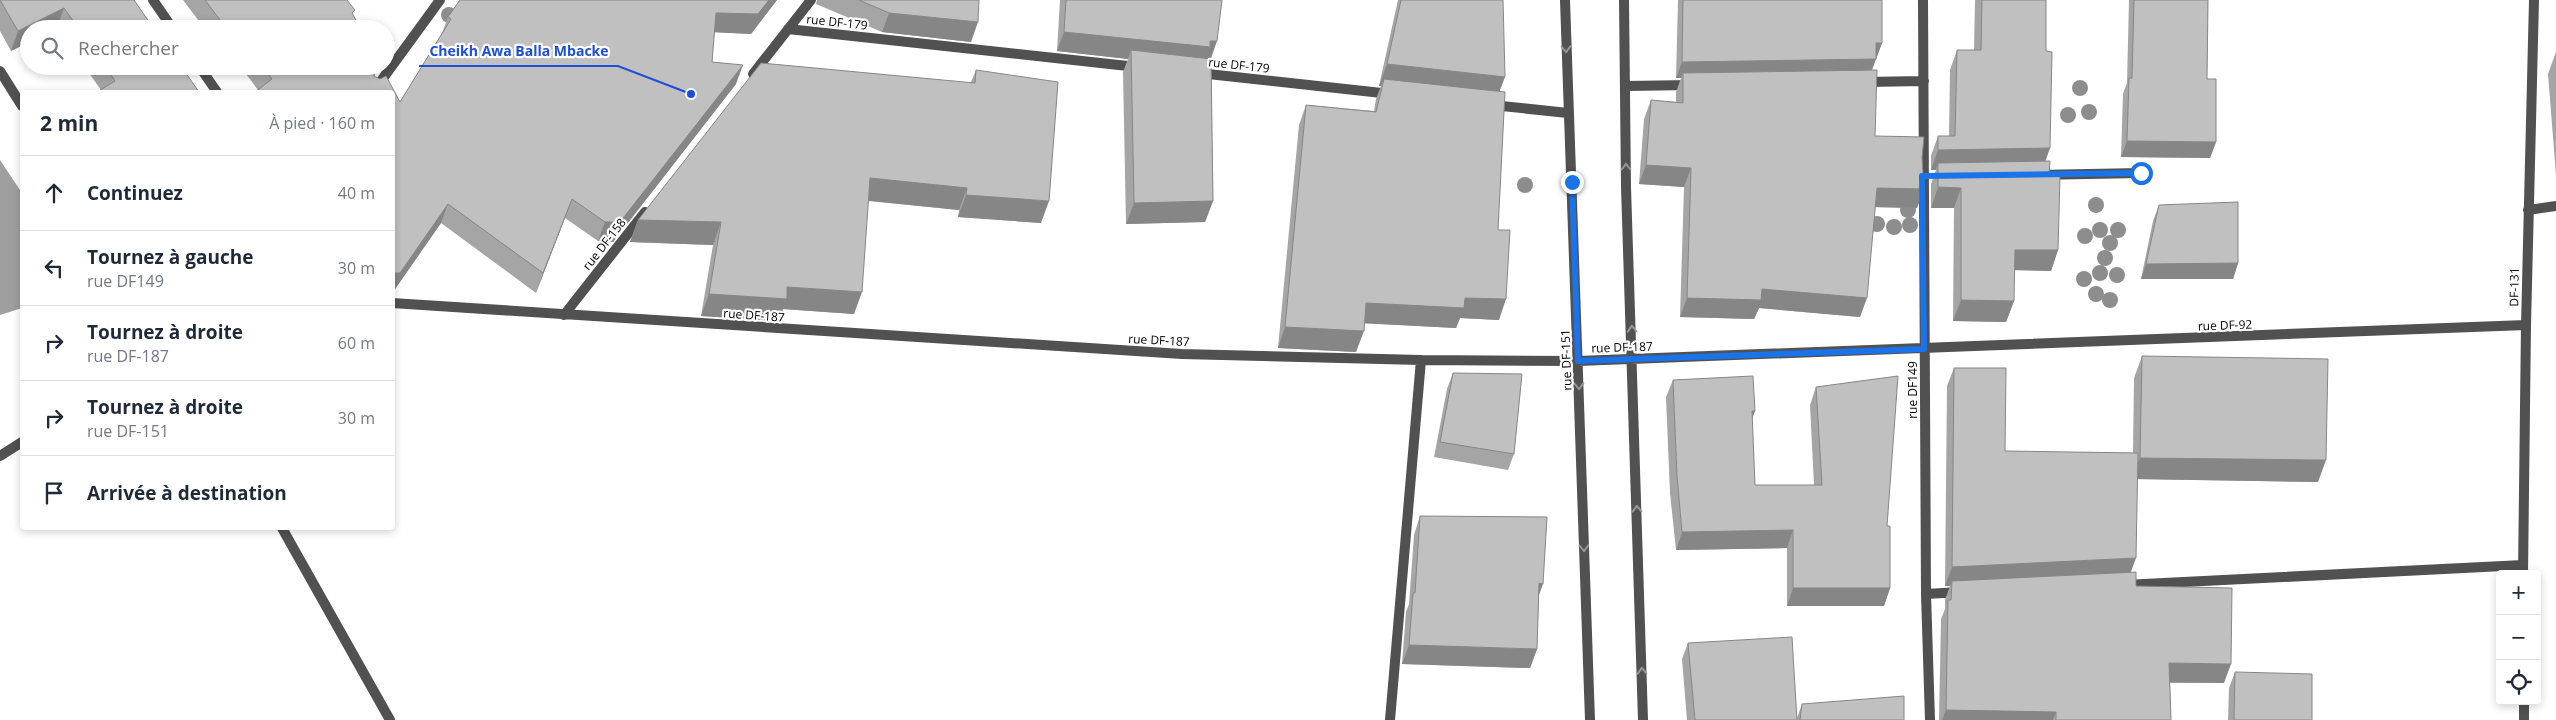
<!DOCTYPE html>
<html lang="fr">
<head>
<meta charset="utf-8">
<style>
  body { margin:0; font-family:"Open Sans",sans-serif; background:#f6f6f7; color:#1f2937 }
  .controls { position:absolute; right:15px; bottom:15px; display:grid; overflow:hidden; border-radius:5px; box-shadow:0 2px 8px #0003 }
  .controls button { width:45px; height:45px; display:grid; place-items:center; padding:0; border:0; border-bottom:1px solid #e0e1e3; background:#fff; color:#1f2937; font:25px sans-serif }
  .stop { position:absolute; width:15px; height:15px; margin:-11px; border:4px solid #1a73e8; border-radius:50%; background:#fff }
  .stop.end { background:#1a73e8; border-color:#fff; box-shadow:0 1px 5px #0008 }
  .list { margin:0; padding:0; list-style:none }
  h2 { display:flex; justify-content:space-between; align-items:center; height:65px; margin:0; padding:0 20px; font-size:21px }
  h2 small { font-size:16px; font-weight:400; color:#747a83 }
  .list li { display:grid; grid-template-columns:32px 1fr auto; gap:15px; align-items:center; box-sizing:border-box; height:75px; padding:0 20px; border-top:1px solid #e0e1e3 }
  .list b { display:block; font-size:19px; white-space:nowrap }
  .list p { margin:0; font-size:16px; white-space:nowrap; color:#747a83 }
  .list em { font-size:16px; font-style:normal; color:#747a83 }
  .icon { flex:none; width:28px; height:28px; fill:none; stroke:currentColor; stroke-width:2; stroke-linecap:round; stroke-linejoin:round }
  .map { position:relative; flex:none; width:2556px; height:720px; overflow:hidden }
  .search { position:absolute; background:#fff; box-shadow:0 2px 8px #0003; left:20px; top:20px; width:375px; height:55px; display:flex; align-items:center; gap:12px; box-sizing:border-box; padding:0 18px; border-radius:28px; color:#747a83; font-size:19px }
  .panel { position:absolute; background:#fff; box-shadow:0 2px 8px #0003; left:20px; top:90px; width:375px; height:440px; border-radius:5px }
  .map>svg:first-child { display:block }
  .water { fill:#9f9f9f }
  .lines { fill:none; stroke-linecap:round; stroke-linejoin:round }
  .street { stroke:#515151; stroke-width:10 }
  .tree { fill:#8d8d8d }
  .wall { fill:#a5a5a5 }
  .shaded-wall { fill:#868686 }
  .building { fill:#c0c0c0; stroke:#868686 }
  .oneway { stroke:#979797 }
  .route { stroke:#1a73e8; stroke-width:6 }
  .labels { text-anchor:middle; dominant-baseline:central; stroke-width:4.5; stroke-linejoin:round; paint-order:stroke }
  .street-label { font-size:12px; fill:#000; stroke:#fff }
  .leader { fill:none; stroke:#1d4ed8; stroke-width:2 }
  .callout-dot { fill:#1d4ed8; stroke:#fff; stroke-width:2 }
  .callout-label { font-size:14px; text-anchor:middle; font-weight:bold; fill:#1d4ed8; stroke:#fff; stroke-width:4.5; stroke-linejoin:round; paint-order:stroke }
</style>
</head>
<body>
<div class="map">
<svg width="2556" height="720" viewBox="0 0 2556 720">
  <rect width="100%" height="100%" fill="#fff"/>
  <path class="water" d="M 0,160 L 22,193 L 22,308 L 0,315 Z"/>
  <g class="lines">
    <path class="street" d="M 153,0 L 173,29
      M 1565,0 L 1590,720
      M 1624,0 L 1626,187 L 1643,720
      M 1923,0 L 1926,594 L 1930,720
      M 788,29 L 1137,67
      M 199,66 L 217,92
      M 0,71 L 22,106
      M 1199,73 L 1391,94
      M 753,74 L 811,0
      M 1865,82 L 1924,81
      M 1625,86 L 1693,85
      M 373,92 L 440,0
      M 1492,105 L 1568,113
      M 2036,175 L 2141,173
      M 2528,210 L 2556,206
      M 392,303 L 1182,354 L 1421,360 L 1578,361 L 2526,325
      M 564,315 L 645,212
      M 0,456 L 22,442
      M 282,528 L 390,720
      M 2523,574 L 2526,325 L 2534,0
      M 2124,585 L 2523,565
      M 1926,594 L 1960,592
      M 2524,701 L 2524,720
      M 1390,720 L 1421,360"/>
  </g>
  <g class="tree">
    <circle cx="449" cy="15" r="8"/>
    <circle cx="2080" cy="88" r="8"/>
    <circle cx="2089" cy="112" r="8"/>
    <circle cx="2068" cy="115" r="8"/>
    <circle cx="1525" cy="185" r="8"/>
    <circle cx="2096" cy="205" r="8"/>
    <circle cx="1908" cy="210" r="8"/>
    <circle cx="1877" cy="224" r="8"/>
    <circle cx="1910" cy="225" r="8"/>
    <circle cx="1894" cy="227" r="8"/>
    <circle cx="2100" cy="230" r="8"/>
    <circle cx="2118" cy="230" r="8"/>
    <circle cx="2085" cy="236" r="8"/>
    <circle cx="2110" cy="243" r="8"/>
    <circle cx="2105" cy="258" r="8"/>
    <circle cx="2100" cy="273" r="8"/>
    <circle cx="2117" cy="275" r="8"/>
    <circle cx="2084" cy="279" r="8"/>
    <circle cx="2096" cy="294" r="8"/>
    <circle cx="2110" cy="300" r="8"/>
  </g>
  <path class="wall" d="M 0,0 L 134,0 L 154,29 L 58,29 L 57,28 L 11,51 L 0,31 Z
    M 183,0 L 347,0 L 353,15 L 361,29 L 205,29 Z
    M 460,0 L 777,0 L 751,34 L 714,32 L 712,62 L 736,84 L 613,242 L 598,241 L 565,218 L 536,293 L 441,223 L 393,292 L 258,90 L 240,66 L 378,66 L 374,76 L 400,102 L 442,33 L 448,17 Z
    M 817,0 L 979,0 L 971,42 L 882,32 L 816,4 Z
    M 1060,0 L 1222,0 L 1211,59 L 1213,201 L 1205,222 L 1126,224 L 1123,72 L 1128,59 L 1057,51 Z
    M 1398,0 L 1503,0 L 1499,91 L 1498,230 L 1499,320 L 1460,318 L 1456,328 L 1364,323 L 1356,352 L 1278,348 L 1299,125 L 1306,105 L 1374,111 L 1376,99 L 1381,86 L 1379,86 Z
    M 1678,0 L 1882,0 L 1882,43 L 1872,70 L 1875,136 L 1922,158 L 1924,189 L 1917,208 L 1875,207 L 1860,317 L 1759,308 L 1754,319 L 1680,317 L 1684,187 L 1639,184 L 1644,119 L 1651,100 L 1676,102 L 1676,92 L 1681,78 L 1676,78 Z
    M 1975,0 L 2046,0 L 2045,162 L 2049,175 L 2058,250 L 2051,271 L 2014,270 L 2014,301 L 2006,322 L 1953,321 L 1954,208 L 1931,208 L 1931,184 L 1936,170 L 1931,170 L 1931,156 L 1938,136 L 1949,136 L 1950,70 L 1957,50 L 1974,50 Z
    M 2129,0 L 2208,0 L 2207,79 L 2216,142 L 2210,158 L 2121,157 L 2123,94 L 2127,83 Z
    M 2556,52 L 2556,175 L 2548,74 Z
    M 84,66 L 181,66 L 101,90 Z
    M 976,70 L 1041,223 L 958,217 L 959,210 L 868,201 L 854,314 L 783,309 L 779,321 L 701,316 L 713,245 L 630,242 L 638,220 L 971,82 Z
    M 2159,205 L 2238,263 L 2233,279 L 2141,279 L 2153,221 Z
    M 2142,356 L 2318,482 L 2137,479 L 2131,572 L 2136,586 L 2224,683 L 2170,683 L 2171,720 L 1939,720 L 1941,619 L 1945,609 L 1945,600 L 1950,586 L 1945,586 L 1947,386 L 1954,368 L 2005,451 L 2133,453 L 2134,378 Z
    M 1453,373 L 1514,454 L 1508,470 L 1434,457 L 1447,389 Z
    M 1673,380 L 1752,419 L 1755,485 L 1814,485 L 1810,405 L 1816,387 L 1887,526 L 1890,588 L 1884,606 L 1787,606 L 1787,548 L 1676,550 L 1670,493 L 1666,397 Z
    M 1420,516 L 1539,594 L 1537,649 L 1530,668 L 1402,664 L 1406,612 L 1409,604 L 1414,535 Z
    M 1688,643 L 1797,718 L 1802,704 L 1904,720 L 1687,720 L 1682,659 Z
    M 2235,672 L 2312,720 L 2228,720 L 2229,688 Z"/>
  <path class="shaded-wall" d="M 769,0 L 777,0 L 751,34 L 709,32 L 716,13 Z
    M 64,8 L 57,28 L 55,29 L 29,29 L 29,42 L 11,51 L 18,31 Z
    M 889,13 L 978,22 L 971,42 L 882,32 Z
    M 1064,32 L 1210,41 L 1217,41 L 1210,61 L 1131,50 L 1128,59 L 1057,51 Z
    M 1876,43 L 1882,43 L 1876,59 Z
    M 1876,59 L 1870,75 L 1683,73 L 1681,78 L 1676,78 L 1682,62 Z
    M 1387,64 L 1505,77 L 1497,98 L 1384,79 L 1381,86 L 1379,86 Z
    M 743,65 L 736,84 L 613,242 L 598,241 L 605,222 Z
    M 377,66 L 378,66 L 372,82 L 373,71 Z
    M 2127,141 L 2216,142 L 2210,158 L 2121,157 Z
    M 2050,148 L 2043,168 L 1938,163 L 1936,170 L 1931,170 L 1938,150 Z
    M 1646,165 L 1691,168 L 1684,187 L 1639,184 Z
    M 870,178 L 967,188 L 959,210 L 862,200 Z
    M 1938,187 L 1961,188 L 1954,208 L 1931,208 Z
    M 1877,188 L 1924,189 L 1917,208 L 1870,207 Z
    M 966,195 L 1049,201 L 1041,223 L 958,217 Z
    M 572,199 L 565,218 L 536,293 L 543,273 Z
    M 1213,201 L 1205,222 L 1126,224 L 1134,203 Z
    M 448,204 L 441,223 L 393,292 L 392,273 Z
    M 638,220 L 721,222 L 713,245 L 630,242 Z
    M 2015,250 L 2058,250 L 2051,271 L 2007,270 Z
    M 2238,263 L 2233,279 L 2141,279 L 2146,264 Z
    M 787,287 L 862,292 L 854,314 L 783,309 L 779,321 L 701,316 L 709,294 Z
    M 1762,289 L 1867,298 L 1860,317 L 1759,308 L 1754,319 L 1680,317 L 1687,298 Z
    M 1465,298 L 1506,299 L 1499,320 L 1460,318 L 1456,328 L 1358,323 L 1366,303 Z
    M 1961,300 L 2014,301 L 2006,322 L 1953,321 Z
    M 1285,327 L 1364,331 L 1356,352 L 1278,348 Z
    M 1752,411 L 1755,411 L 1749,428 Z
    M 2140,458 L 2326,460 L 2318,482 L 2132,479 Z
    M 1793,530 L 1787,548 L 1676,550 L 1682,532 Z
    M 2136,558 L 2129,577 L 1952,581 L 1950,586 L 1945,586 L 1952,567 Z
    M 1539,583 L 1543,584 L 1536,603 Z
    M 1793,588 L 1890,588 L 1884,606 L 1787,606 Z
    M 1409,645 L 1537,649 L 1530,668 L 1402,664 Z
    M 2169,663 L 2231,664 L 2224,683 L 2162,682 Z
    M 1946,710 L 2056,712 L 2053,720 L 1942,720 Z"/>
  <path class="building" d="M 0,0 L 134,0 L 154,29 L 79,29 L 64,8 L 18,31 Z
    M 205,0 L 347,0 L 355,10 L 352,13 L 361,29 L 227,29 Z
    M 460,0 L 769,0 L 758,14 L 716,13 L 712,62 L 743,65 L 620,222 L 605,222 L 572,199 L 543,273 L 448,204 L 400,273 L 392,273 L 392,92 L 255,92 L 272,79 L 262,66 L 377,66 L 373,71 L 374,76 L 380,79 L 386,76 L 400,102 L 451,19 L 448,17 Z
    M 859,0 L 979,0 L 978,22 L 889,13 Z
    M 1066,0 L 1222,0 L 1217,41 L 1210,41 L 1210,47 L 1064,32 Z
    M 1401,0 L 1503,0 L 1505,77 L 1387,64 Z
    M 1683,0 L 1882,0 L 1882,43 L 1876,43 L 1876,59 L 1682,62 Z
    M 1982,0 L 2046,0 L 2046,51 L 2052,52 L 2050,148 L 1938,150 L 1938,136 L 1955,136 L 1957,50 L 1981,50 Z
    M 2134,0 L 2208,0 L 2207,79 L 2216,79 L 2216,142 L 2127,141 L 2129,78 L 2132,78 Z
    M 1131,50 L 1211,59 L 1213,201 L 1134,203 Z
    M 761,63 L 975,83 L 976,70 L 1058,82 L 1049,201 L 966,195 L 967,188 L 870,178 L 862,292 L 787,287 L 787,299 L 709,294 L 721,222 L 638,220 Z
    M 105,66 L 181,66 L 199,92 L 97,92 L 115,81 Z
    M 1877,70 L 1875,136 L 1924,137 L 1922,158 L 1924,189 L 1877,188 L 1867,298 L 1762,289 L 1761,300 L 1687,298 L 1691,168 L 1646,165 L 1651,100 L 1683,103 L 1683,73 Z
    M 1384,79 L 1505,92 L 1498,230 L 1510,230 L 1506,299 L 1465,298 L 1464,308 L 1366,303 L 1364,331 L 1285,327 L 1306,105 L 1376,112 Z
    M 2050,161 L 2049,175 L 2060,175 L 2058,250 L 2015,250 L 2014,301 L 1961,300 L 1961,188 L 1938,187 L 1938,163 Z
    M 2238,202 L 2238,263 L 2146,264 L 2159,205 Z
    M 2142,356 L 2328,359 L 2326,460 L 2140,458 Z
    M 1954,368 L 2006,368 L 2005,451 L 2138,453 L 2136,558 L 1952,567 Z
    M 1453,373 L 1522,374 L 1514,454 L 1440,442 Z
    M 1753,376 L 1755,411 L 1752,411 L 1755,485 L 1822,485 L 1816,387 L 1898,376 L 1887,526 L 1890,526 L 1890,588 L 1793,588 L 1793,530 L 1682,532 L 1677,476 L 1673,380 Z
    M 1420,516 L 1547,517 L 1543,584 L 1539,583 L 1537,649 L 1409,645 L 1413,593 L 1415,593 Z
    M 2136,572 L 2136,586 L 2232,588 L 2231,664 L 2169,663 L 2171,720 L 2056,720 L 2056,712 L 1946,710 L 1948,600 L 1951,600 L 1952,581 Z
    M 1792,637 L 1797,720 L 1695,720 L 1688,643 Z
    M 2235,672 L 2312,674 L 2312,720 L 2234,720 Z
    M 1904,696 L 1904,720 L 1800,720 L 1802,704 Z"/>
  <defs><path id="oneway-chevron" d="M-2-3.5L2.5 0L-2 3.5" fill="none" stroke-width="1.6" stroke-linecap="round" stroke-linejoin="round" transform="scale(1.25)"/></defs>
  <g class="oneway">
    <use href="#oneway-chevron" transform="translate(1566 49) rotate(88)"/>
    <use href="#oneway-chevron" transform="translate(1626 167) rotate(-90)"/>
    <use href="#oneway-chevron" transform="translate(1632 329) rotate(-92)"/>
    <use href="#oneway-chevron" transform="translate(1579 386) rotate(88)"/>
    <use href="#oneway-chevron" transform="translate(1637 509) rotate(-92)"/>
    <use href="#oneway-chevron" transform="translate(1584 548) rotate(88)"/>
    <use href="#oneway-chevron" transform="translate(1642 671) rotate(-92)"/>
  </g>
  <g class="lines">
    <path class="route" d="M 1572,182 L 1578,361 L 1924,349 L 1922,176 L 2141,173"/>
  </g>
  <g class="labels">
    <g class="street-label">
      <text transform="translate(837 22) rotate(6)">rue DF-179</text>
      <text transform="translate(1239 65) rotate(6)">rue DF-179</text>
      <text transform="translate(604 244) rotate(-52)">rue DF-158</text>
      <text transform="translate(2514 287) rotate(-89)">DF-131</text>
      <text transform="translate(754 315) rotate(4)">rue DF-187</text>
      <text transform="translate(2225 325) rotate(-2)">rue DF-92</text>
      <text transform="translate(1159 340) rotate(3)">rue DF-187</text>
      <text transform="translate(1622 347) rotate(-2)">rue DF-187</text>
      <text transform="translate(1566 360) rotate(-92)">rue DF-151</text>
      <text transform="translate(1912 390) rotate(-90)">rue DF149</text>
    </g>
  </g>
  <path class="leader" d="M691 94L618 66H419"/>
  <circle class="callout-dot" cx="691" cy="94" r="5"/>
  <g class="callout-label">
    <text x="519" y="56">Cheikh Awa Balla Mbacke</text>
  </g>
</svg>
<div class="controls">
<button>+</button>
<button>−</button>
<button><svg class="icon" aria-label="locate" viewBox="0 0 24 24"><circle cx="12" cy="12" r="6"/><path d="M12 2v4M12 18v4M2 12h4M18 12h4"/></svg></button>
</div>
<div class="stop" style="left:2141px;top:173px"></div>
<div class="stop end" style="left:1572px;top:182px"></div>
<div class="search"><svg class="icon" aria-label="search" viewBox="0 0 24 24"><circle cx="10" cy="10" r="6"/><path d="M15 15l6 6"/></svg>Rechercher</div>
<section class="panel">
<h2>2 min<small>À pied · 160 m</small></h2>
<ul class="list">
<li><svg class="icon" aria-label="ahead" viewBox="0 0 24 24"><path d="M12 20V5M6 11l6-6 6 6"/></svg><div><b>Continuez</b></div><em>40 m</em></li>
<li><svg class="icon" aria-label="left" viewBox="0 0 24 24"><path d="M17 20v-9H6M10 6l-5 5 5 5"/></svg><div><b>Tournez à gauche</b><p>rue DF149</p></div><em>30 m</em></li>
<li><svg class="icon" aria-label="right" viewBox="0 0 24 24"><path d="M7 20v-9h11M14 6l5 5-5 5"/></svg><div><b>Tournez à droite</b><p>rue DF-187</p></div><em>60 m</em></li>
<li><svg class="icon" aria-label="right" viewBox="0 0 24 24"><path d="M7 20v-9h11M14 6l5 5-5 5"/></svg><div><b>Tournez à droite</b><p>rue DF-151</p></div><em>30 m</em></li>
<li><svg class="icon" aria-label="arrive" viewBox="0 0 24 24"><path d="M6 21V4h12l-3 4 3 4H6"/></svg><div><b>Arrivée à destination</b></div></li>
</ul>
</section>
</div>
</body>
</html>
